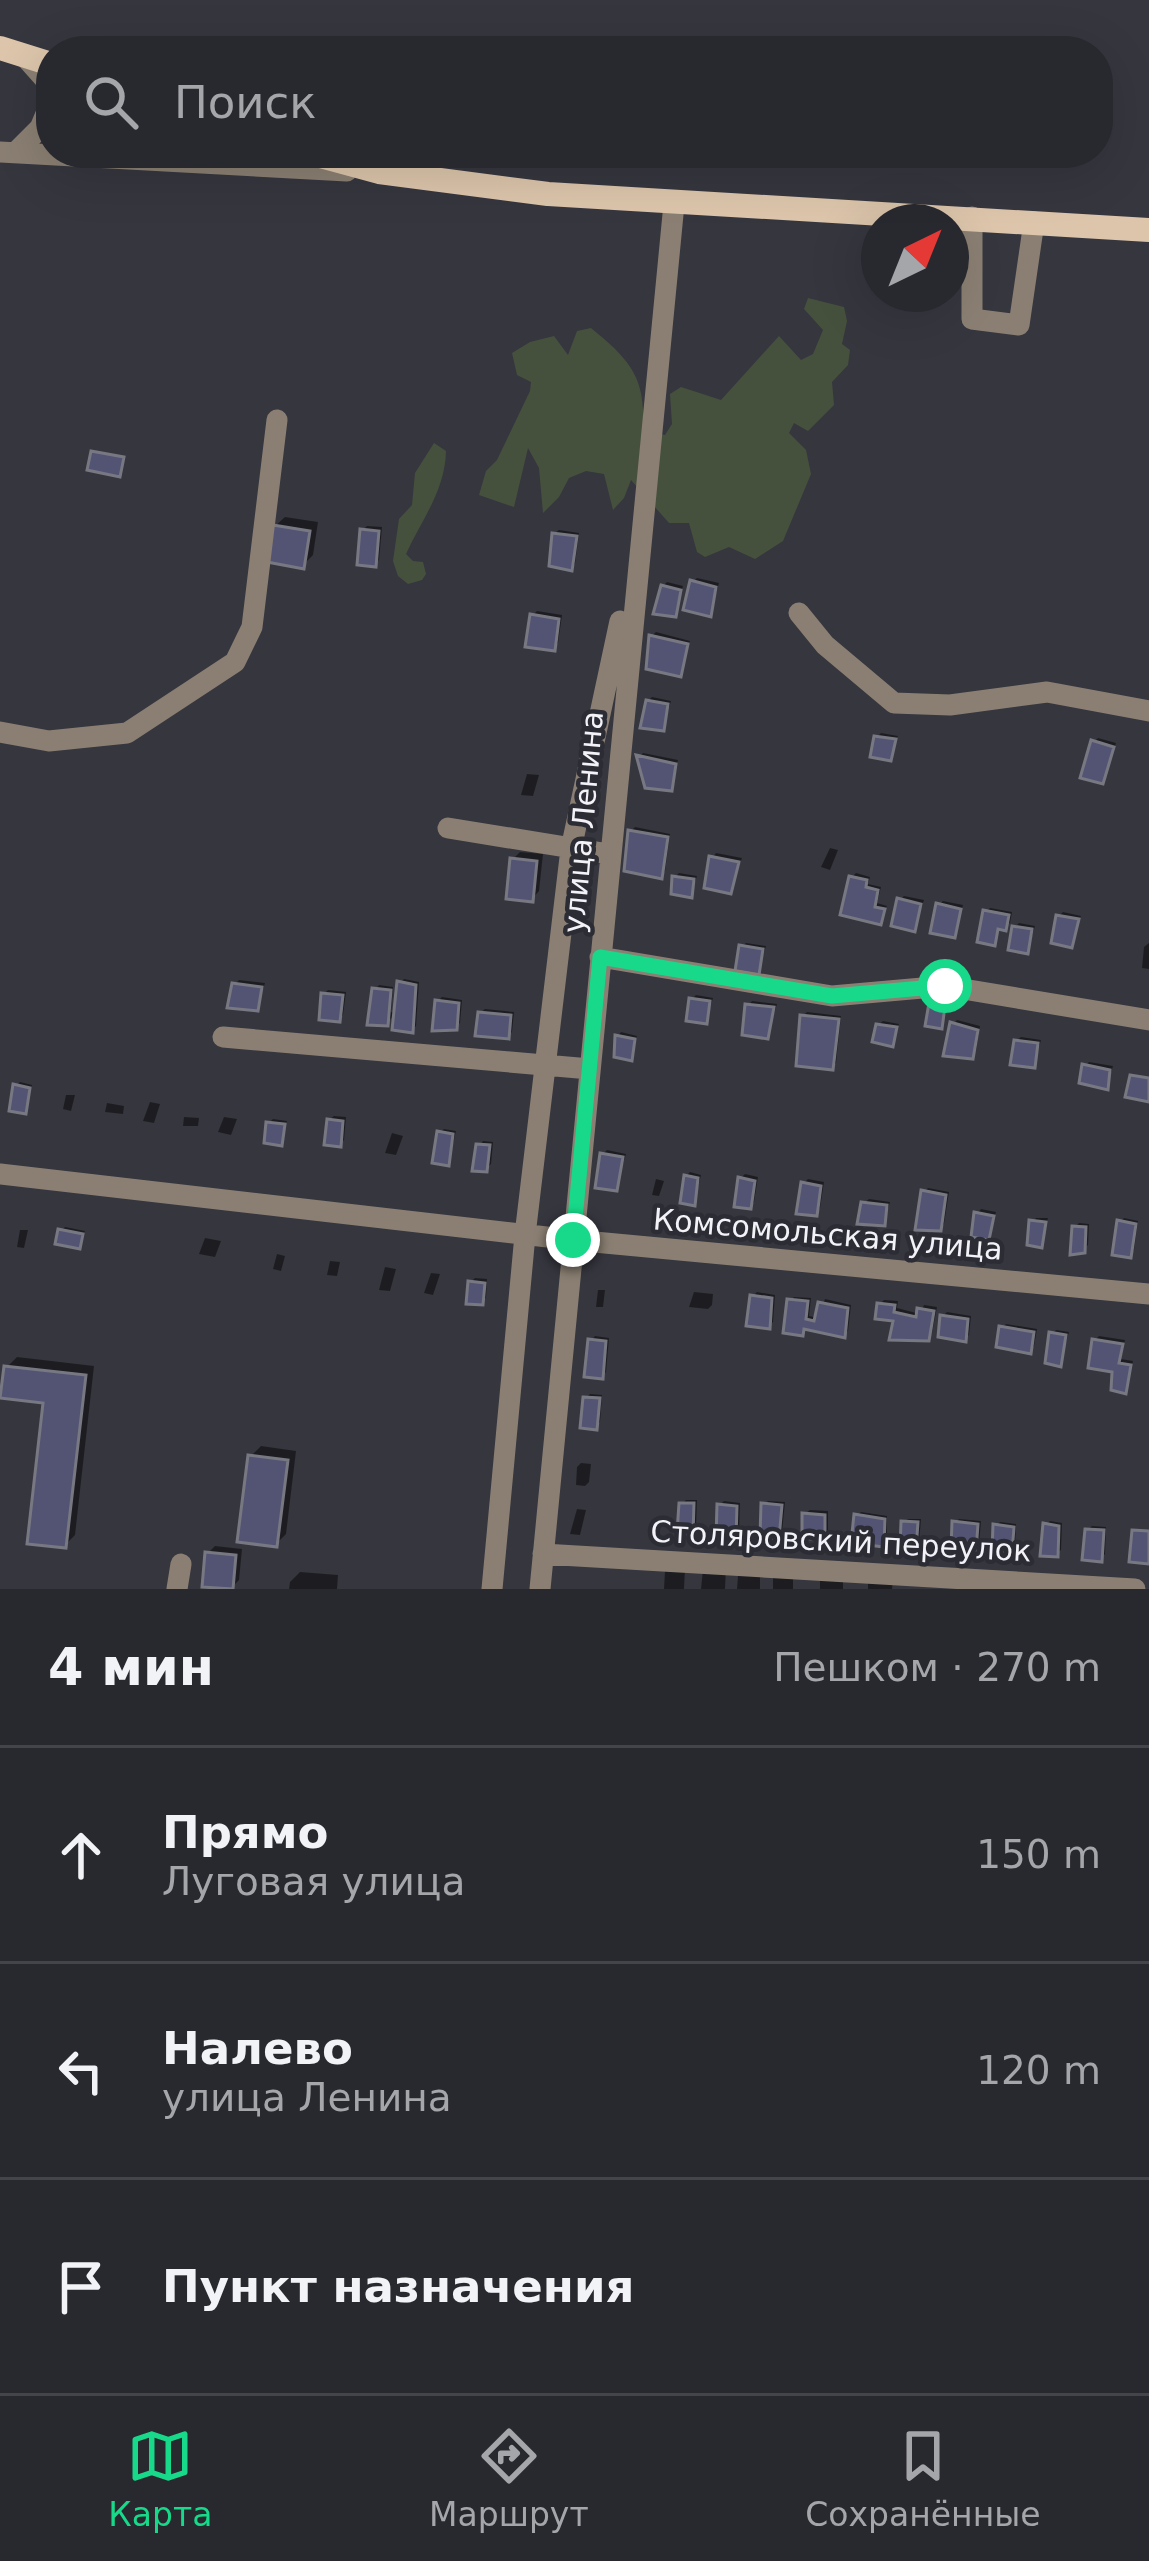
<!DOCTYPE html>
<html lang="ru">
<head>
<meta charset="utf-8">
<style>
  body { margin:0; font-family:"DejaVu Sans",sans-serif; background:#303037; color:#f1f3f6 }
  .compass { position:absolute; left:861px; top:204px; width:108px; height:108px; border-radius:50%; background:#28282f; box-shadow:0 12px 48px #0002; rotate:43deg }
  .stop { position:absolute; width:36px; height:36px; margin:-27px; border:9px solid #17d989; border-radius:50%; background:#fff }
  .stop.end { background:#17d989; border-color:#fff; box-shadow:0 3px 12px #0008 }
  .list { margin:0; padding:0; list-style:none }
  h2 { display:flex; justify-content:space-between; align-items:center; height:156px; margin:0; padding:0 48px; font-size:51px }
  h2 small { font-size:39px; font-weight:400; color:#a5a6aa }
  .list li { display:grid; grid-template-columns:78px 1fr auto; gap:36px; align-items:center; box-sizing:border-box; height:216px; padding:0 48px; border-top:3px solid #44444b }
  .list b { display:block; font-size:45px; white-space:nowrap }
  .list p { margin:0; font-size:39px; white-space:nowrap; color:#a5a6aa }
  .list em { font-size:39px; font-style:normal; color:#a5a6aa }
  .icon { flex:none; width:66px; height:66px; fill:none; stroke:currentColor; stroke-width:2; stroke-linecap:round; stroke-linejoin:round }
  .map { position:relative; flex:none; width:1149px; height:1589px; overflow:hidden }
  .search { position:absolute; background:#28282f; box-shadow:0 12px 48px #0002; left:36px; right:36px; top:36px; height:132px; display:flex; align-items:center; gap:30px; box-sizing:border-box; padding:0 42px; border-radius:48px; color:#a5a6aa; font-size:45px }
  .sheet { height:804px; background:#28282f }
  nav { display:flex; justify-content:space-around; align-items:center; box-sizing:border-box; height:168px; border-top:3px solid #44444b; background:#28282f; font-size:33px; color:#a5a6aa }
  nav a { display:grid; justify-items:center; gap:6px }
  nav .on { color:#17d989 }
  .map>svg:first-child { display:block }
  .green { fill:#46513d }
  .shadow { fill:#0007 }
  .building { fill:#535474; stroke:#777882; stroke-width:3 }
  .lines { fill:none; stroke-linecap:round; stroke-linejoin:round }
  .minor { stroke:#8a7f72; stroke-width:21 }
  .major { stroke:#dcc5ab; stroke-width:24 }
  .route { stroke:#17d989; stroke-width:15 }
  .labels { text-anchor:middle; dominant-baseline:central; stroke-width:9; stroke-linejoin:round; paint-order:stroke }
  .street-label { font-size:30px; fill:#f2f2f8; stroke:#2c2c35 }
</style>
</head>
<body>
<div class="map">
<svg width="1149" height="1589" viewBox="0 0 1149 1589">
  <rect width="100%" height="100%" fill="#36363f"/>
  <path class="green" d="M 808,298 L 844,307 L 847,321 L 842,344 L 850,350 L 848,365 L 832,382 L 834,405 L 808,431 L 794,423 L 789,433 L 806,450 L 811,474 L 783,541 L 755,559 L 729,547 L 705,557 L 697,552 L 689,523 L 669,523 L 631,480 L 624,498 L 613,510 L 604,474 L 586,471 L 569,478 L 559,497 L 543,513 L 539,468 L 528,448 L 514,507 L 479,495 L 486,471 L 497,460 L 530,391 L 531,382 L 517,375 L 512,353 L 530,342 L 554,336 L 568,355 L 577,331 L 591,328 C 630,360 646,377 643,430 L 665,435 L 672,424 L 670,394 L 681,387 L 721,400 L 779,336 L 801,360 L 813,354 L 823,330 L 804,309 Z
    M 434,443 L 446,451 C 445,491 422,519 406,554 L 413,561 L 423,562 L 426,574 L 422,580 L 408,584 L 398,576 L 393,561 L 399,519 L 412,505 L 415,473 Z"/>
  <path class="shadow" d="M 285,517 L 318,522 L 313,555 L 303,565 L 275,526 Z
    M 367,526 L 382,527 L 379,560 L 375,564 L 363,530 Z
    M 559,530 L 579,533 L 575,564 L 571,568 L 554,534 Z
    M 697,578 L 719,583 L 710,614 L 693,582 Z
    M 667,582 L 683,586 L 674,614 L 663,586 Z
    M 537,611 L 562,615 L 558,643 L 554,647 L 533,615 Z
    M 656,632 L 690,641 L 680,673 L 652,636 Z
    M 652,697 L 671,701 L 663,728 L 648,701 Z
    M 881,733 L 898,736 L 890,758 L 877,737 Z
    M 1098,738 L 1116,743 L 1103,781 L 1094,742 Z
    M 643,753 L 678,760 L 671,787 L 640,756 Z
    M 527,774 L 539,775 L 533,796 L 521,795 Z
    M 635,827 L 670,834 L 665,871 L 661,876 L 631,831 Z
    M 830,848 L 838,850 L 830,870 L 821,867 Z
    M 520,852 L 543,854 L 539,891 L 532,899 L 513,859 Z
    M 716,853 L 742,858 L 730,891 L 712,858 Z
    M 679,873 L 697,876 L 691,894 L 675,877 Z
    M 856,873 L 870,877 L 868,884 L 881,887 L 877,903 L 887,906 L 880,921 L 852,877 Z
    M 904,896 L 924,900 L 914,929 L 900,900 Z
    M 943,901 L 963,905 L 954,935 L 939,905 Z
    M 990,908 L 1012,912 L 1010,923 L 1000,927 L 994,942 L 986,912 Z
    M 1063,912 L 1081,916 L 1071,945 L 1059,916 Z
    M 1019,923 L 1035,926 L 1027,951 L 1015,927 Z
    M 746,943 L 766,946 L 758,971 L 741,947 Z
    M 1149,943 L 1149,969 L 1142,968 L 1144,947 Z
    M 404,979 L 419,982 L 416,1026 L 412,1030 L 400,983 Z
    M 239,980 L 265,983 L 257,1008 L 235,984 Z
    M 379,985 L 393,987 L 391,1012 L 397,1013 L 386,1023 L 375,990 Z
    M 328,990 L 346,992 L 343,1015 L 339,1019 L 324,994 Z
    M 696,995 L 713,998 L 706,1021 L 692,999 Z
    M 442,997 L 462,1000 L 460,1023 L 455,1027 L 438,1001 Z
    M 752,1001 L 777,1004 L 767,1036 L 748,1006 Z
    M 936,1001 L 948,1003 L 941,1026 L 932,1005 Z
    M 485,1009 L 514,1012 L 512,1032 L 508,1036 L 480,1013 Z
    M 807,1012 L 841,1016 L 836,1063 L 832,1067 L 803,1016 Z
    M 957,1020 L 980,1026 L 976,1051 L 972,1056 L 953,1024 Z
    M 883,1021 L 899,1024 L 892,1044 L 878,1025 Z
    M 621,1032 L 637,1036 L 631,1057 L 618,1036 Z
    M 1021,1037 L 1041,1040 L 1034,1065 L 1016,1041 Z
    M 1089,1062 L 1113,1066 L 1107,1086 L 1085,1066 Z
    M 20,1082 L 32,1085 L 25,1111 L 16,1086 Z
    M 66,1095 L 75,1095 L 71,1111 L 63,1109 Z
    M 150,1102 L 160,1104 L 154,1123 L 143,1121 Z
    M 107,1103 L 124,1106 L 123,1114 L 105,1112 Z
    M 334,1116 L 346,1117 L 344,1140 L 340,1144 L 329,1120 Z
    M 184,1117 L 199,1118 L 198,1126 L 183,1126 Z
    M 224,1117 L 237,1119 L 231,1135 L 218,1132 Z
    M 273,1119 L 287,1121 L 281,1142 L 269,1123 Z
    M 444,1129 L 456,1131 L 448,1163 L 439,1133 Z
    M 392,1133 L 403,1136 L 396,1155 L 385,1153 Z
    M 483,1141 L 493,1142 L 491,1164 L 486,1169 L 479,1146 Z
    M 607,1150 L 626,1154 L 616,1188 L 603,1154 Z
    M 690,1172 L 701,1175 L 694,1203 L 686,1176 Z
    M 745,1174 L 758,1177 L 754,1202 L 750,1206 L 741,1178 Z
    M 656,1179 L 664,1181 L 659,1196 L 652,1195 Z
    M 808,1179 L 824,1182 L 820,1208 L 816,1213 L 804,1183 Z
    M 928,1188 L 949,1192 L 944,1224 L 940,1228 L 924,1192 Z
    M 869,1199 L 890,1202 L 884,1223 L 864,1203 Z
    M 981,1209 L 996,1212 L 988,1237 L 977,1214 Z
    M 1036,1218 L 1048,1218 L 1041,1245 L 1032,1222 Z
    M 1124,1218 L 1138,1221 L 1134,1250 L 1130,1254 L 1120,1222 Z
    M 1079,1223 L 1089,1224 L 1088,1245 L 1083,1250 L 1075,1227 Z
    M 65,1227 L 85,1231 L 79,1246 L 61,1231 Z
    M 20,1230 L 28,1230 L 24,1248 L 17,1247 Z
    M 205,1238 L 221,1241 L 215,1257 L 199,1254 Z
    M 277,1254 L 285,1256 L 281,1271 L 273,1269 Z
    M 330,1261 L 340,1262 L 337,1276 L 327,1275 Z
    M 385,1267 L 396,1269 L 390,1291 L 379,1290 Z
    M 431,1273 L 440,1274 L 433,1295 L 424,1293 Z
    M 475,1278 L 487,1279 L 486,1298 L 481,1302 L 471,1282 Z
    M 598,1290 L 605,1290 L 603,1307 L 596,1307 Z
    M 694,1292 L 713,1294 L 712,1305 L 708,1309 L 689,1307 Z
    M 757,1292 L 775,1295 L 773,1322 L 769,1326 L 753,1296 Z
    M 794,1297 L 811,1298 L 809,1316 L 818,1318 L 825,1299 L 851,1305 L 848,1331 L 844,1335 L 806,1329 L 802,1333 L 790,1301 Z
    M 884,1300 L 898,1301 L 897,1308 L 920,1314 L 924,1305 L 937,1307 L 932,1333 L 928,1338 L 896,1318 L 880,1304 Z
    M 947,1312 L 971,1316 L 969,1335 L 965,1339 L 943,1316 Z
    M 1006,1324 L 1037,1329 L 1034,1346 L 1030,1350 L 1002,1328 Z
    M 1056,1330 L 1069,1332 L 1060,1363 L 1052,1334 Z
    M 595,1336 L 609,1338 L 606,1372 L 602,1376 L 591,1341 Z
    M 1099,1336 L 1125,1340 L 1121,1359 L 1133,1361 L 1126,1390 L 1095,1340 Z
    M 17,1357 L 94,1366 L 75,1535 L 65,1545 L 46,1400 L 7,1367 Z
    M 590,1394 L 602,1395 L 600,1422 L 596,1426 L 586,1398 Z
    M 261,1446 L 296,1451 L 286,1534 L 276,1544 L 251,1456 Z
    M 581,1463 L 591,1464 L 589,1482 L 585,1486 L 576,1485 L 577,1467 Z
    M 686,1500 L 697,1500 L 696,1527 L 692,1531 L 682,1504 Z
    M 724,1501 L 740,1503 L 739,1532 L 735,1536 L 720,1505 Z
    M 768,1501 L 785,1502 L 782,1532 L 778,1536 L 764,1505 Z
    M 577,1509 L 586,1510 L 580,1535 L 570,1534 Z
    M 810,1510 L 828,1511 L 828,1532 L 824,1537 L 805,1514 Z
    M 861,1512 L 887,1516 L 887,1539 L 883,1544 L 856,1516 Z
    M 908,1519 L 921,1519 L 919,1543 L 915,1547 L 904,1523 Z
    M 959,1519 L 981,1521 L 979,1544 L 975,1549 L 955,1523 Z
    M 1050,1521 L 1062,1523 L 1061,1550 L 1056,1554 L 1046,1525 Z
    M 1000,1522 L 1016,1524 L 1015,1546 L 1011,1550 L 996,1526 Z
    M 1092,1526 L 1106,1527 L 1105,1554 L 1101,1558 L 1088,1530 Z
    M 215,1546 L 242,1549 L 239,1580 L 232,1587 L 208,1553 Z
    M 726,1566 L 725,1589 L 701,1589 L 703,1569 Z
    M 685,1568 L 684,1589 L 664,1589 L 665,1571 Z
    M 300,1572 L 338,1575 L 337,1589 L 289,1589 L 290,1582 Z
    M 760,1573 L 760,1589 L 737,1589 L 738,1576 Z
    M 793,1574 L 793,1589 L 773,1589 L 773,1577 Z
    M 843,1577 L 843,1589 L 820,1589 L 820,1579 Z
    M 893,1579 L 892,1589 L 868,1589 L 868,1581 Z"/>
  <path class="building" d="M 91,451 L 124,457 L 120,477 L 87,470 Z
    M 273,525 L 310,531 L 304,569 L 267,562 Z
    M 360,529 L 379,531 L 376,567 L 357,565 Z
    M 552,533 L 577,536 L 572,571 L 549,566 Z
    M 690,580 L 716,587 L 711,617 L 683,610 Z
    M 661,585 L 681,590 L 676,617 L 653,614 Z
    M 530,614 L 559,619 L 555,651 L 525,647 Z
    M 649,635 L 688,644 L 681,677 L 646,669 Z
    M 646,700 L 668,704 L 664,731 L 640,728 Z
    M 874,736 L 896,739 L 891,761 L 870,757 Z
    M 1091,740 L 1114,747 L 1103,784 L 1080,778 Z
    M 636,755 L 676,764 L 672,791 L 645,788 Z
    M 628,830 L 668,837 L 662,879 L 624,871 Z
    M 709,856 L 739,862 L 731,894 L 704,888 Z
    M 510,858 L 537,861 L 533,902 L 506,899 Z
    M 672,876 L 694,879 L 692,898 L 671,894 Z
    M 849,876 L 867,880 L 866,887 L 878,890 L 875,907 L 885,909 L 881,925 L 840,915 Z
    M 897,898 L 921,904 L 915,932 L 891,926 Z
    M 936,903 L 961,909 L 955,938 L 930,933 Z
    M 983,910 L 1009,915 L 1006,931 L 998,929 L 995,946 L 977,942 Z
    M 1056,915 L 1079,919 L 1072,948 L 1051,943 Z
    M 1012,926 L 1032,929 L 1028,954 L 1008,950 Z
    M 739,945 L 763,949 L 759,975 L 735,971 Z
    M 397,981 L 416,985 L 413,1033 L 392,1030 Z
    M 232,983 L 262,987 L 258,1011 L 227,1008 Z
    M 372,988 L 391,990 L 388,1026 L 367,1025 Z
    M 321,993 L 343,995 L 340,1022 L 319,1020 Z
    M 689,998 L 710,1001 L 707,1024 L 686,1021 Z
    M 435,1000 L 459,1003 L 457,1030 L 432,1031 Z
    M 929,1003 L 945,1006 L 942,1029 L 925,1026 Z
    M 745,1004 L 774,1007 L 768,1039 L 742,1035 Z
    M 478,1012 L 511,1015 L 509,1039 L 475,1036 Z
    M 800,1015 L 839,1019 L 833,1070 L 796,1066 Z
    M 950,1022 L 978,1030 L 973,1059 L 943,1056 Z
    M 876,1024 L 897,1027 L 893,1047 L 872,1042 Z
    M 615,1035 L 635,1039 L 632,1061 L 614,1057 Z
    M 1014,1040 L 1038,1043 L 1035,1068 L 1010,1065 Z
    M 1082,1064 L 1110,1070 L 1108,1090 L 1079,1083 Z
    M 1130,1075 L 1149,1078 L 1149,1102 L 1125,1097 Z
    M 13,1084 L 30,1088 L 26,1114 L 9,1111 Z
    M 327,1119 L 343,1121 L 341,1147 L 324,1145 Z
    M 266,1122 L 285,1124 L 282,1146 L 264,1143 Z
    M 437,1131 L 453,1134 L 449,1166 L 432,1163 Z
    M 476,1144 L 490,1145 L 487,1172 L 472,1171 Z
    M 600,1153 L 623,1157 L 617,1191 L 595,1188 Z
    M 684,1175 L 698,1178 L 695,1206 L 680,1203 Z
    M 738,1177 L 755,1181 L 751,1209 L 734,1207 Z
    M 801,1182 L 821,1186 L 817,1216 L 796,1214 Z
    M 921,1190 L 946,1195 L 941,1231 L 915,1230 Z
    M 861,1202 L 887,1205 L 885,1226 L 857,1224 Z
    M 974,1212 L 994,1216 L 989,1240 L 971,1237 Z
    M 1029,1220 L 1046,1222 L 1042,1248 L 1027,1245 Z
    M 1117,1220 L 1136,1224 L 1131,1258 L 1112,1255 Z
    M 1072,1226 L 1086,1227 L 1085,1253 L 1070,1255 Z
    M 58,1229 L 83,1234 L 80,1249 L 55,1244 Z
    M 468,1281 L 485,1283 L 483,1305 L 466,1304 Z
    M 750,1295 L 772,1298 L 770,1329 L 746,1326 Z
    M 787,1299 L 808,1301 L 806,1319 L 814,1321 L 818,1302 L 848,1308 L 845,1338 L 804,1329 L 803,1336 L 783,1333 Z
    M 877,1303 L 895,1305 L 894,1312 L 916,1317 L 917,1308 L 934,1311 L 929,1341 L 889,1340 L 893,1321 L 875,1319 Z
    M 940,1315 L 968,1319 L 966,1342 L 938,1337 Z
    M 999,1326 L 1034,1332 L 1031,1354 L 996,1347 Z
    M 1049,1332 L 1066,1335 L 1061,1367 L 1045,1363 Z
    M 588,1339 L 606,1341 L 603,1379 L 584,1377 Z
    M 1092,1339 L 1123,1344 L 1119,1363 L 1131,1365 L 1126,1394 L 1111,1390 L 1112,1372 L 1088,1368 Z
    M 4,1366 L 86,1375 L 66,1548 L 27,1544 L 43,1403 L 0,1398 Z
    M 583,1397 L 600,1398 L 597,1430 L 580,1428 Z
    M 248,1455 L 288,1460 L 277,1547 L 237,1542 Z
    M 679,1503 L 694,1503 L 693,1535 L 677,1533 Z
    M 761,1503 L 782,1505 L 779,1539 L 760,1537 Z
    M 717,1504 L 737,1506 L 736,1539 L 716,1539 Z
    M 802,1513 L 825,1515 L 825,1540 L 802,1538 Z
    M 854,1514 L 885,1519 L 884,1547 L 851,1543 Z
    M 901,1521 L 918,1522 L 916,1550 L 900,1549 Z
    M 952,1521 L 978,1524 L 976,1552 L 951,1550 Z
    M 1043,1523 L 1059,1526 L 1058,1557 L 1040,1556 Z
    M 993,1524 L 1014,1527 L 1012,1553 L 992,1552 Z
    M 1085,1529 L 1104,1530 L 1102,1562 L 1082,1560 Z
    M 1132,1530 L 1149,1531 L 1149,1564 L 1129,1562 Z
    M 205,1552 L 236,1555 L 233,1589 L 202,1587 Z"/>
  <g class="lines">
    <path class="minor" d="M 26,58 L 51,86
      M 0,152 L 347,171
      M 16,152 L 40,128 L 51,102
      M 972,217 L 972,319 L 1019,325 L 1034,222
      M 799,613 L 825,645 L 894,703 L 950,705 L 1047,692 L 1149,711
      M 0,732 L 49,741 L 127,733 L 235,662 L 252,627 L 277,420
      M 448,828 L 609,854
      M 600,957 L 832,996 L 945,986 L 1149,1020
      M 223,1037 L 590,1069
      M 0,1174 L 573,1240 L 1149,1294
      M 543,1554 L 1135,1589
      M 177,1589 L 181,1564
      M 492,1589 L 525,1235 L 571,849 L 620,621
      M 540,1589 L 674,204"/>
    <path class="major" d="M 0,48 L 51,64
      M 309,153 L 379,172 L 548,194 L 1149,230"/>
  </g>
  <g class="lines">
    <path class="route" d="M 573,1240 L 600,957 L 832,996 L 945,986"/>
  </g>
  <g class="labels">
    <g class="street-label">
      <text transform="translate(583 822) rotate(-85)">улица Ленина</text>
      <text transform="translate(828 1234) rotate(5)">Комсомольская улица</text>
      <text transform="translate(841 1541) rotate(3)">Столяровский переулок</text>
    </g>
  </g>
</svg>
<svg class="compass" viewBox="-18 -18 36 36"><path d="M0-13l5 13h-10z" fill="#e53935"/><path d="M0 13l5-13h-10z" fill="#a5a6aa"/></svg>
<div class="stop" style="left:945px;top:986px"></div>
<div class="stop end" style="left:573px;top:1240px"></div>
<div class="search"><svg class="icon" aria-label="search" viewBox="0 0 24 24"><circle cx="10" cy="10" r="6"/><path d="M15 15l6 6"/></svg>Поиск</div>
</div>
<section class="sheet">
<h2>4 мин<small>Пешком · 270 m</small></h2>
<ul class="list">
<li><svg class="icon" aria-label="ahead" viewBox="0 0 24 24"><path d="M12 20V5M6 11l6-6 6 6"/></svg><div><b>Прямо</b><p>Луговая улица</p></div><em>150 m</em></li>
<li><svg class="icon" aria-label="left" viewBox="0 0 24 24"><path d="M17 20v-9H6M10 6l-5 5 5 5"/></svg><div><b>Налево</b><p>улица Ленина</p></div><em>120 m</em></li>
<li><svg class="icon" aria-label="arrive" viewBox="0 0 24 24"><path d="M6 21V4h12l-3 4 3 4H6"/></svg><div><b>Пункт назначения</b></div></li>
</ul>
</section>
<nav>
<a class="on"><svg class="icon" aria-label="map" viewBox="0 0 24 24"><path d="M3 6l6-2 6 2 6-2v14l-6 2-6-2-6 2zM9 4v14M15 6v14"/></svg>Карта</a>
<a><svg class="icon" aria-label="directions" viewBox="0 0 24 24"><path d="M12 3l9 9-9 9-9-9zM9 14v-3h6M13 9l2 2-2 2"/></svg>Маршрут</a>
<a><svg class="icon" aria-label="saved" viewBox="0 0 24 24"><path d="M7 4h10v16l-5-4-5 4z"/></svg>Сохранённые</a>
</nav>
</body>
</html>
